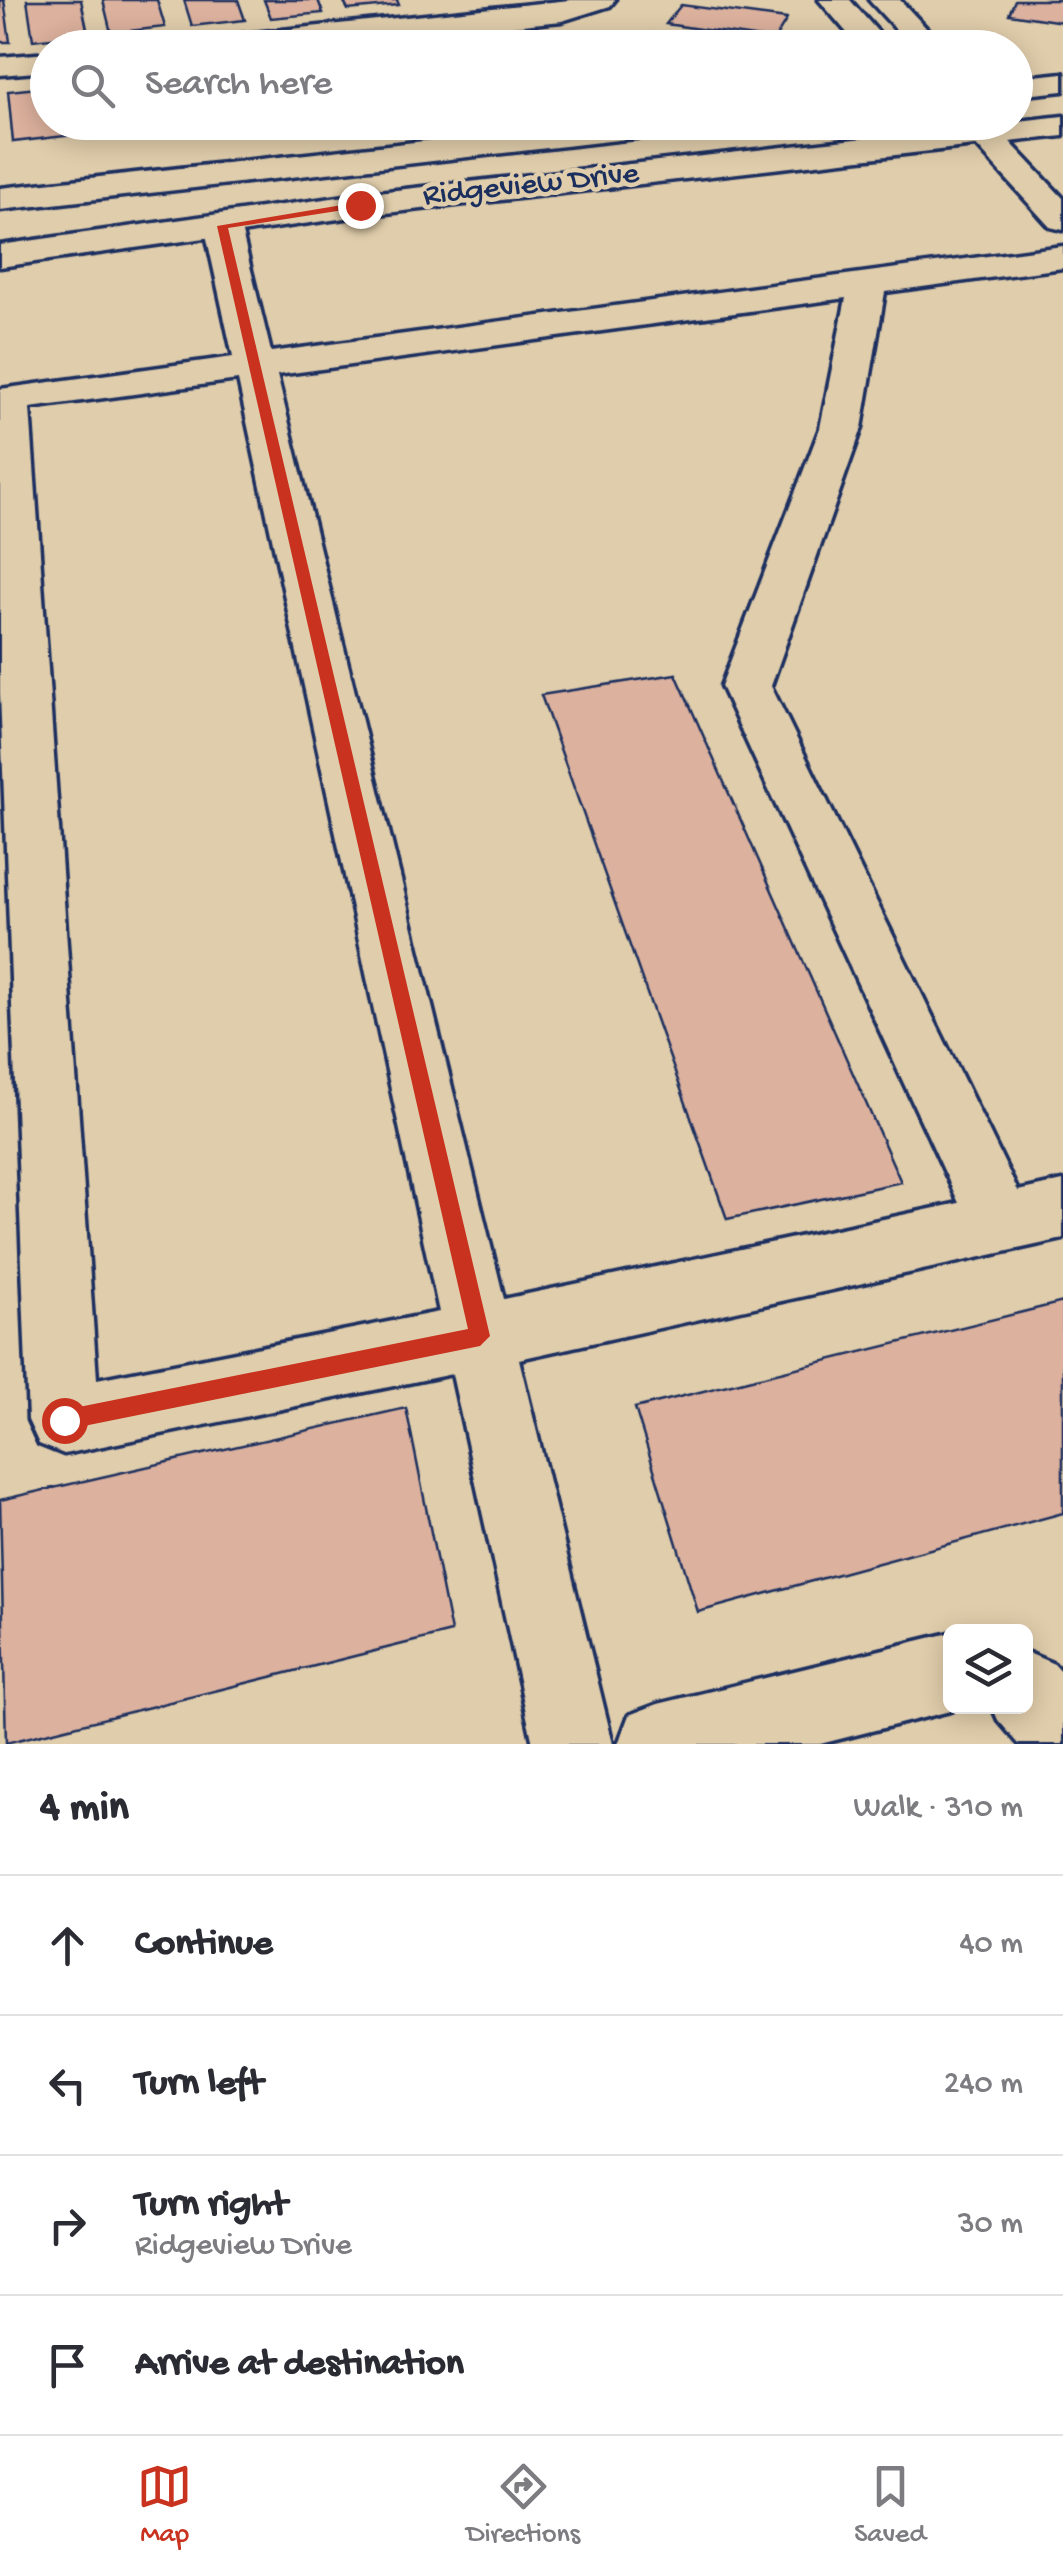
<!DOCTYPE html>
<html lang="en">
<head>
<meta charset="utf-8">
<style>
  body { margin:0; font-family:"Gochi Hand",sans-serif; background:#f2f2f3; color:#2b2b33 }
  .controls { position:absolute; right:30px; bottom:30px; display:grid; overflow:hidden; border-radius:15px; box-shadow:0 5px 25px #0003 }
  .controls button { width:90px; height:90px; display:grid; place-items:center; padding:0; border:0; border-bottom:2px solid #e1e1e2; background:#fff; color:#2b2b33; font:50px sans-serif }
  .stop { position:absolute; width:30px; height:30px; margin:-22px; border:8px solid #c8321e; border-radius:50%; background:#fff }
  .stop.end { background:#c8321e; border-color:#fff; box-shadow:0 2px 10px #0008 }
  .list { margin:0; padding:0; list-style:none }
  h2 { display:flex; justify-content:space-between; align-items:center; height:130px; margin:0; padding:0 40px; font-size:42px }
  h2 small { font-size:32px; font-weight:400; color:#7c7c81 }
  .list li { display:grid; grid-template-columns:65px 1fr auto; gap:30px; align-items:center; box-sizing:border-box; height:140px; padding:0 40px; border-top:2px solid #e1e1e2 }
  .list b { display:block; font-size:38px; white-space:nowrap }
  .list p { margin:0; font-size:32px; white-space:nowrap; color:#7c7c81 }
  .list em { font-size:32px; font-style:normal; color:#7c7c81 }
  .icon { flex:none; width:55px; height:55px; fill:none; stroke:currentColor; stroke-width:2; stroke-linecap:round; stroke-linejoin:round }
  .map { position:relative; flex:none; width:1063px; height:1744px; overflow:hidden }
  .search { position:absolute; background:#fff; box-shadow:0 5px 25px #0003; left:30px; right:30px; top:30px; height:110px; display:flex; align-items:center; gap:25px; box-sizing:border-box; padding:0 35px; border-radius:55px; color:#7c7c81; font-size:38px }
  .sheet { height:690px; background:#fff }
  nav { display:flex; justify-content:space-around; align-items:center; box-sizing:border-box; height:140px; border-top:2px solid #e1e1e2; background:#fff; font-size:28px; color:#7c7c81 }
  nav a { display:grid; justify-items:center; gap:5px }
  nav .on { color:#c8321e }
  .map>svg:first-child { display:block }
  .building { fill:#dcb19d; stroke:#1b2f5e; stroke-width:2.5 }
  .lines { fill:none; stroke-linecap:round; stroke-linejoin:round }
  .minor-casing { stroke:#1b2f5e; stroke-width:7 }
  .major-casing { stroke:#1b2f5e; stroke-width:7 }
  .minor { fill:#e0cdab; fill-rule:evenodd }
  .major { fill:#e0cdab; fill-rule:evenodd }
  .route { fill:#c8321e }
  .labels { text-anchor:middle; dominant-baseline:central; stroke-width:9; stroke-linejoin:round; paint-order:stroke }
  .far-street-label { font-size:32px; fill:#1b2f5e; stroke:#e0cdab }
</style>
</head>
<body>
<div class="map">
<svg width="1063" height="1744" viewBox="0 0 1063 1744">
  <rect width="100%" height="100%" fill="#e0cdab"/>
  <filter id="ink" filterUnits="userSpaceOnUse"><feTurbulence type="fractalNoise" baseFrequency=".01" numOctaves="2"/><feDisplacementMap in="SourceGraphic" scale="20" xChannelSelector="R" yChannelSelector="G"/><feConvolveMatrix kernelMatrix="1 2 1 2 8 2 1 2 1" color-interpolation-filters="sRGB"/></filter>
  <g filter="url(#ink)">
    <path class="building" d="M 0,0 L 4,0 L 10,42 L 0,42 Z
      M 27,0 L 81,0 L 88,34 L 33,40 Z
      M 103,0 L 157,0 L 165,27 L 111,33 Z
      M 184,0 L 238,0 L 245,20 L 192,26 Z
      M 264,0 L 318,0 L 323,13 L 271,18 Z
      M 343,0 L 397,0 L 399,5 L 348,10 Z
      M 1015,0 L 1063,0 L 1063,22 L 1009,14 Z
      M 681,5 L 787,19 L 774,40 L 666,24 Z
      M 654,33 L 665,48 L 609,48 L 602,39 Z
      M 582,37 L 589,48 L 533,48 L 530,43 Z
      M 48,87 L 48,122 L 71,122 L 74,135 L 13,142 L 8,91 Z
      M 93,122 L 153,122 L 154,128 L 95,134 Z
      M 676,674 L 901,1182 L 727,1219 L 541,695 Z
      M 1063,1302 L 1063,1513 L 698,1612 L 635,1408 Z
      M 406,1408 L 451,1632 L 6,1743 L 0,1500 Z"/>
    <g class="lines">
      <defs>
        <path id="minor" d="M 570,0 L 615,0 L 610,6 L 562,21 L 293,48 L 181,48 L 185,42 L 196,39 Z
          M 819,0 L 850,0 L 892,48 L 860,48 Z
          M 869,0 L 900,0 L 945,48 L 913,48 Z
          M 48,53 L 48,71 L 0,75 L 0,57 Z
          M 948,122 L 988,122 L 996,127 L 1063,198 L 1063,230 L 1050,227 L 972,141 Z
          M 222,214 L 235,217 L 240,225 L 271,352 L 1063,246 L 1063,268 L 885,292 L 862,428 L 771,686 L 1018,1191 L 1063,1181 L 1063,1239 L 519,1359 L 613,1744 L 533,1744 L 452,1374 L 64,1454 L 39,1444 L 28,1420 L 0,693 L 0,389 L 233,357 L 204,225 L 209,217 ZM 846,298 L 820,428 L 721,686 L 959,1203 L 504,1299 L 277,375 ZM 238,380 L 439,1312 L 97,1379 L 30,408 Z
          M 950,1633 L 950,1706 L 962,1706 L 950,1711 L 820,1744 L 618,1744 L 629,1715 L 658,1704 Z
          M 1026,1652 L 1054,1664 L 1063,1674 L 1063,1744 L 1019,1744 L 998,1720 L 992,1706 L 1026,1706 Z"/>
        <path id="major" d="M 1063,73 L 1063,91 L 1016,96 L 1016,78 Z
          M 1063,116 L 1063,136 L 360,216 L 0,267 L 0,245 L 360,194 Z
          M 595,122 L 704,122 L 700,129 L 688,132 L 0,210 L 0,188 Z"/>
      </defs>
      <use href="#minor" class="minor-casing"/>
      <use href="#major" class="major-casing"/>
      <use href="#minor" class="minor"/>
      <use href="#major" class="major"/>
    </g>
  </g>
  <path class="route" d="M 360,202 L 363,207 L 228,228 L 490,1336 L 480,1346 L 64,1430 L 57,1427 L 53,1420 L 57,1413 L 64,1410 L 468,1329 L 217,226 Z"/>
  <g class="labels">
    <g class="far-street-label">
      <text transform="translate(531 186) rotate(-6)">Ridgeview Drive</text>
    </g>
  </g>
</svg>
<div class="controls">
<button><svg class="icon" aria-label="layers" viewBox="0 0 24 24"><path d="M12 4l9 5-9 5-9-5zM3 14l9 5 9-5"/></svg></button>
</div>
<div class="stop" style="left:64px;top:1420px"></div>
<div class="stop end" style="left:360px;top:205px"></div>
<div class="search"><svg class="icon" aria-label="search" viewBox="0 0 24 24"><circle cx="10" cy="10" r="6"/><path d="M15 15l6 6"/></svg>Search here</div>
</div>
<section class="sheet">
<h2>4 min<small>Walk · 310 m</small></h2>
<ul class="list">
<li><svg class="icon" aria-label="ahead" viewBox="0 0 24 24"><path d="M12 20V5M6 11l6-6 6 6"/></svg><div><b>Continue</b></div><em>40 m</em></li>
<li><svg class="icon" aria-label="left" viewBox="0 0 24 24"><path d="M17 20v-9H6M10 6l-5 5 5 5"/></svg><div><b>Turn left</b></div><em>240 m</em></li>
<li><svg class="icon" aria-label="right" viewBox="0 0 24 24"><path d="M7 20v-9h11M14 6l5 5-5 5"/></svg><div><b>Turn right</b><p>Ridgeview Drive</p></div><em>30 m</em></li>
<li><svg class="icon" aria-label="arrive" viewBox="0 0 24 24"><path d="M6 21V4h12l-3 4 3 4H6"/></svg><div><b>Arrive at destination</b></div></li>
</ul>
</section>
<nav>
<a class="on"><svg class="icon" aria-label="map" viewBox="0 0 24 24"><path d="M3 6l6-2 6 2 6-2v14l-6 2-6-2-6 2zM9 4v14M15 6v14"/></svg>Map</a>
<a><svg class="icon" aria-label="directions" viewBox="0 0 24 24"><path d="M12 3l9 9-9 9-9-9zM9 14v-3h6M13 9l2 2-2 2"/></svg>Directions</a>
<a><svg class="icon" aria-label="saved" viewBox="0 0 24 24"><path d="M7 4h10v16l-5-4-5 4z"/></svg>Saved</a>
</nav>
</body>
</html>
